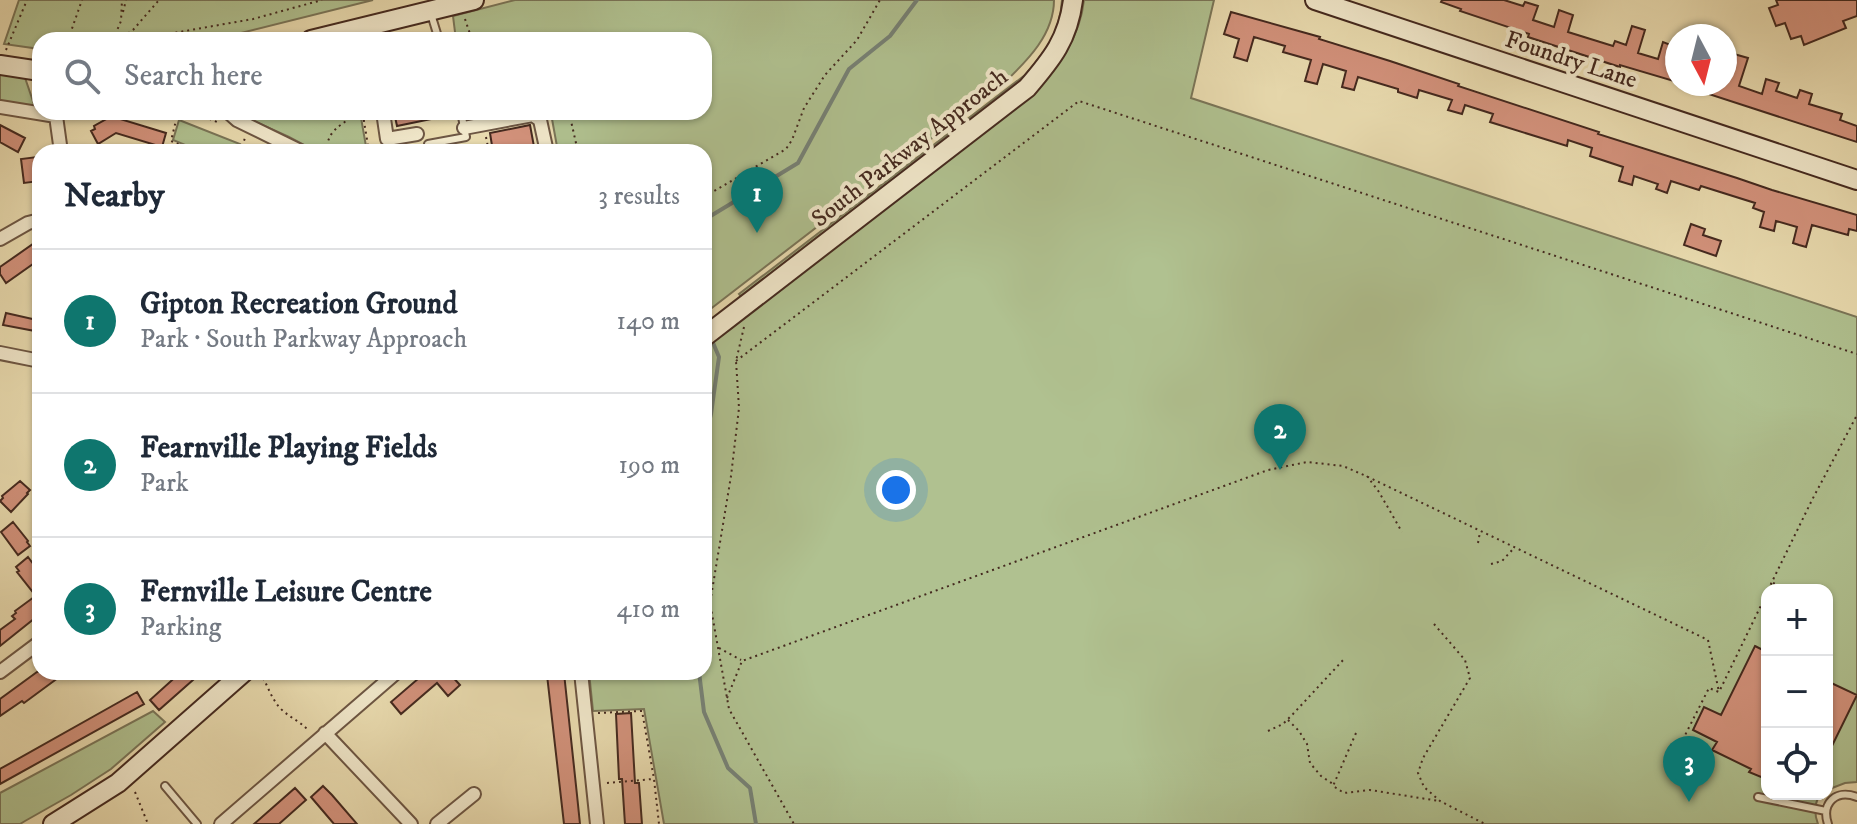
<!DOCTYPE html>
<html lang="en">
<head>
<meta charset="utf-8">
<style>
  body { margin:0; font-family:"IM FELL DW Pica",serif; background:#f2f2f3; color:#1f2937 }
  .controls { position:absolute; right:24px; bottom:24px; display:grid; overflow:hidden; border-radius:16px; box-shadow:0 2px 6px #0004 }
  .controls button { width:72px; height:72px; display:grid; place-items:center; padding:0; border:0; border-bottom:2px solid #e0e1e3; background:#fff; color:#1f2937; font:40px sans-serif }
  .compass { position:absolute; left:1665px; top:24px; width:72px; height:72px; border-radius:50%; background:#fff; box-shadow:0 2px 6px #0004; rotate:173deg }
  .you { position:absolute; left:896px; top:490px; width:28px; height:28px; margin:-20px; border:6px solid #fff; border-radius:50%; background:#1a73e8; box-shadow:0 0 0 12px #1a73e833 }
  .badge { display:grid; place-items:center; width:52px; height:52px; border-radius:50%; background:#0f766e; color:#fff; font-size:26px; font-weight:700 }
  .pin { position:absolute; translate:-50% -66px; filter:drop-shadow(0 2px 4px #0008) }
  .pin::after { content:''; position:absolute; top:42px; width:28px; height:24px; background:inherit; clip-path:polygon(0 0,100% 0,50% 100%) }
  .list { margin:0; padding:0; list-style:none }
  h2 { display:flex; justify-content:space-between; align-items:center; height:104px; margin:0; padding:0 32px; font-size:34px }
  h2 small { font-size:26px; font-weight:400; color:#747a83 }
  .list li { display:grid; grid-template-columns:52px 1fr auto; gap:24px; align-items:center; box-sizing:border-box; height:144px; padding:0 32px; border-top:2px solid #e0e1e3 }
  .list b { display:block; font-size:30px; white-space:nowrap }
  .list p { margin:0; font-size:26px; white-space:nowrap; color:#747a83 }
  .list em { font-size:26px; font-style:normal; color:#747a83 }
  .icon { flex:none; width:44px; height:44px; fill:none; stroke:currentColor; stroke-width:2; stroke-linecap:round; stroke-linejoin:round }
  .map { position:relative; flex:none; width:1857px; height:824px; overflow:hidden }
  .search { position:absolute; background:#fff; box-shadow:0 2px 6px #0004; left:32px; top:32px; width:680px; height:88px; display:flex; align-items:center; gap:20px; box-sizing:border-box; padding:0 28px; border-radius:24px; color:#747a83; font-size:30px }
  .panel { position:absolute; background:#fff; box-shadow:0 2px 6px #0004; left:32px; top:144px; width:680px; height:536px; border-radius:24px }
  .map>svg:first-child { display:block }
  .green { fill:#b0c190; stroke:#7a7558; stroke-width:2 }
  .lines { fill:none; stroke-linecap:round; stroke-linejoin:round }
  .stream { stroke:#768175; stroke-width:4 }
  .building { fill:#d3927c; stroke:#44291f; stroke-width:2 }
  .lane-casing { stroke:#6d5643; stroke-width:10 }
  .street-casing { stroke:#6d5643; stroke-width:16 }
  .secondary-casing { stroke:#44291f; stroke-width:22 }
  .path { stroke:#44291f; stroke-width:2; stroke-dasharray:2 4; stroke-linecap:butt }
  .lane { stroke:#f1e8cb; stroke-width:6 }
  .street { stroke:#f1e8cb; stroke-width:12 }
  .secondary { stroke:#f1e8cb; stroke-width:18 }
  .labels { text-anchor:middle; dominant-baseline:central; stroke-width:8; stroke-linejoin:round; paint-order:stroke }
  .street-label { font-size:24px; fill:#44291f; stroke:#f1e8cb }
</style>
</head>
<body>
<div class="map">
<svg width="1857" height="824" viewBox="0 0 1857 824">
  <rect width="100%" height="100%" fill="#e9dbaf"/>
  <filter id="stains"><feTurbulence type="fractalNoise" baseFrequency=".0025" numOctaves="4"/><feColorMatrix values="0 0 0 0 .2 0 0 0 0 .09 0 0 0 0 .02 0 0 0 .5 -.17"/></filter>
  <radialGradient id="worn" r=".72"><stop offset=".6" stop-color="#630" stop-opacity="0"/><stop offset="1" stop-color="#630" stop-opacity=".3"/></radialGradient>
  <path class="green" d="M 19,0 L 373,0 L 229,36 L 203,40 L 40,40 L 40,49 L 4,44 Z
    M 515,0 L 1054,0 C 1054,34 1028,60 1005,82 L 704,314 L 704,152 L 558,152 L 552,119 L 540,112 L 704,112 L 704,40 L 456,40 L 453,16 Z
    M 1062,0 L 1068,0 L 1062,28 L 1028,78 L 743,299 L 739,294 L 1025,75 C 1046,51 1060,33 1062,0 Z
    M 1084,0 L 1214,0 L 1191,98 L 1857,317 L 1857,782 L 1845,783 L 1827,790 L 1827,590 L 1767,590 L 1767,794 L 1821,794 C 1814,802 1814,814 1818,824 L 664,824 L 644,709 L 593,711 L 589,672 L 704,672 L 704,349 L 1035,91 C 1060,64 1080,37 1084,0 Z
    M 0,65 L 22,69 L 37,113 L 0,107 Z
    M 238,112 L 360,112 L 367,152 L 317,152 L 289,137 L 245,117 Z
    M 179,120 L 240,144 L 237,152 L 202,152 L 173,140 Z
    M 153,711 L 165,722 L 111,769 L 71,795 L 25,821 L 20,824 L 0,824 L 0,793 Z"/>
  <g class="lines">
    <path class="stream" d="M 704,220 L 798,163 L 849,69 L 890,36 L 917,0
      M 704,443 L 711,414 L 719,357 L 711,338
      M 699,672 L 704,712 L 728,768 L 750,788 L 756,824"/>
  </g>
  <path class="building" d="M 1442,0 L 1504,0 L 1523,6 L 1525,2 L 1538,6 L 1533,20 L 1554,27 L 1559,10 L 1573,15 L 1568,32 L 1613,46 L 1615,41 L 1626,45 L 1632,26 L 1645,30 L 1638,53 L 1658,59 L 1663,42 L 1676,47 L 1671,64 L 1677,66 L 1677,82 L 1620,65 L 1620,67 L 1528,37 L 1529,34 L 1460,11 L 1461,9 L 1441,2 Z
    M 1776,0 L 1857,0 L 1857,16 L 1843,21 L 1846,28 L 1804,45 L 1801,36 L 1791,39 L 1785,23 L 1776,26 L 1769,8 L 1778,5 Z
    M 1231,12 L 1320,37 L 1319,39 L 1390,61 L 1459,84 L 1458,86 L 1599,132 L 1598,134 L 1737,178 L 1772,190 L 1857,215 L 1857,231 L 1849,229 L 1848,235 L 1812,225 L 1806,247 L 1799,245 L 1793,243 L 1797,227 L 1776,221 L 1774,231 L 1760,227 L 1764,212 L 1753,208 L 1755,203 L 1701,186 L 1699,190 L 1671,181 L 1667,193 L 1656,189 L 1658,184 L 1634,176 L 1632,185 L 1619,181 L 1623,167 L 1590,156 L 1592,148 L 1568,140 L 1567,146 L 1490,122 L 1493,114 L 1465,105 L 1462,114 L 1448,110 L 1452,100 L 1419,90 L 1417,98 L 1398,92 L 1398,89 L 1358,77 L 1354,90 L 1342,87 L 1346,71 L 1323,64 L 1317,84 L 1305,81 L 1311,60 L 1283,52 L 1285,46 L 1254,37 L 1247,61 L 1234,57 L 1239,39 L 1224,34 Z
    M 1734,54 L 1748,58 L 1739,86 L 1762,94 L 1766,79 L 1779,83 L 1776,91 L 1797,98 L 1800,90 L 1812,94 L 1809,104 L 1842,114 L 1840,120 L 1857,126 L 1857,142 L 1684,86 L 1685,84 L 1725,84 Z
    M 394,112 L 440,112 L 441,117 L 397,126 Z
    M 118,115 L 120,119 L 166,133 L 162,147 L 116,133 L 98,144 L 91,131 L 95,129 L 94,126 L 112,116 L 113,118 Z
    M 0,125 L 25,138 L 18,152 L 0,142 Z
    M 530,125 L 535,152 L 493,152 L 490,133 Z
    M 37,157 L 40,181 L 24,183 L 21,159 Z
    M 1691,224 L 1705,229 L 1703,235 L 1721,241 L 1716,256 L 1684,245 Z
    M 40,239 L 40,259 L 6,283 L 0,274 L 0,267 Z
    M 6,313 L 37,320 L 35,331 L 3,325 Z
    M 20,481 L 30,490 L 27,493 L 28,494 L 11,512 L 0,501 L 3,498 L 2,496 Z
    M 13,522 L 28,541 L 27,542 L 30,546 L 18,555 L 1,532 Z
    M 28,557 L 40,573 L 40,585 L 32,591 L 17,572 L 19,571 L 16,567 Z
    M 34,597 L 40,604 L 40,614 L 0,646 L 0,630 L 15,619 L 12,616 L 16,613 L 15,611 Z
    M 1755,646 L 1767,652 L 1767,775 L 1761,777 L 1749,772 L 1751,769 L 1712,750 L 1717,742 L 1693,730 L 1704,707 L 1721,715 Z
    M 37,672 L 66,672 L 24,703 L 22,701 L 0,716 L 0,699 Z
    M 181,672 L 202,672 L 159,710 L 150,700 Z
    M 426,672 L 450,672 L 449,673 L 460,685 L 448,696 L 437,683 L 401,714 L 391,702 Z
    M 564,673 L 577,795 L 580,824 L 564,824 L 547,675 Z
    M 1827,681 L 1857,695 L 1827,756 Z
    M 137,692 L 144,704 L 0,784 L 0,769 Z
    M 631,713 L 635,783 L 639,783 L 642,824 L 625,824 L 622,779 L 619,779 L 616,714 Z
    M 323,786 L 332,795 L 357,824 L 334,824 L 311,797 Z
    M 295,788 L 306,800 L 279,824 L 254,824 Z"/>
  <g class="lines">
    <defs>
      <path id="lane" d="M 431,14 L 439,40
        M 428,144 L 466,137 L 461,112
        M 165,786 L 197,824
        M 1758,797 L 1826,811
        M 1828,824 C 1821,803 1836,789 1857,797"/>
      <path id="street" d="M 0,107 L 56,116 L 61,152
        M 228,112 L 237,120 L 302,152
        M 383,112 L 387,139 L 417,134
        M 464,128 L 533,115 L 540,120 L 547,152
        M 0,239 L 28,223 L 40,220
        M 0,353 L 40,361
        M 0,672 L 40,642
        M 581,672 L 597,824
        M 325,733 L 411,824
        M 221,824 L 397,672
        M 437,824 L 474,794"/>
      <path id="secondary" d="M 1315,0 L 1857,180
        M 311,40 L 474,0
        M 0,65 L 40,71
        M 704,337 L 1027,88 C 1052,59 1068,39 1073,0
        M 53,824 L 118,783 L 244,672"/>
    </defs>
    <use href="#lane" class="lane-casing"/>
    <use href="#street" class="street-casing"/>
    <use href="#secondary" class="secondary-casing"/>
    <path class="path" d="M 123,12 L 126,0
      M 465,19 L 472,40
      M 68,40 L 82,0
      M 113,40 L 121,21 L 122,0
      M 118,40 L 133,30 L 159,0
      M 134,40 L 253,19 L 322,0
      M 6,50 L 27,0
      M 178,112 L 171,141 L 197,152
      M 201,112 L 202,116 L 217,122
      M 569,112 L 578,152
      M 370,114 L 363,115 L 369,152 L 380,150
      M 486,137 L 489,152
      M 240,152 L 245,138
      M 325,152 C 327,145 328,138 333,132 C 340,123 348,123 353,112
      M 704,197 L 786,149 L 792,140 L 804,108 L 825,75 L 857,40 L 880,0
      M 744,327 L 736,361 L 739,408 L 731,476 L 710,603 L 729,709 L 794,824
      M 736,361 L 1079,101 L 1857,354
      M 1367,476 L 1379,492 L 1402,532
      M 1478,543 L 1480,532
      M 1491,564 L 1502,561 L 1514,548
      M 1773,583 L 1790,590
      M 1768,590 L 1812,500 L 1857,415
      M 1434,624 L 1465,660 L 1470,678 L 1423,758 L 1418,773 L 1424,787 L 1440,801 L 1485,824
      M 719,648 L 741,660
      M 260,673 C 268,685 271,699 281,709 C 290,718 300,721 309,731
      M 727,698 L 742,661 L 1268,470 L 1307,462 L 1343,466 L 1366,476 L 1708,640 L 1719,692
      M 598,713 L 642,711 L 654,779 L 659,824
      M 1288,720 L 1299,731 L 1307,744 L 1310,763 L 1321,776 L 1333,784
      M 1268,731 L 1283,724 L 1293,714 L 1345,658
      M 1356,733 L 1333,786 L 1344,793 L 1370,790 L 1439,801
      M 1681,774 L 1677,751 L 1709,688 L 1719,692 L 1767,593
      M 607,783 L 653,779
      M 135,792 L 148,824"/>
    <use href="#lane" class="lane"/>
    <use href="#street" class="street"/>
    <use href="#secondary" class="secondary"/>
  </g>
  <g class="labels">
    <g class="street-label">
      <text transform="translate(1571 60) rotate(18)">Foundry Lane</text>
      <text transform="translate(910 148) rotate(-38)">South Parkway Approach</text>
    </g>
  </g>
  <rect width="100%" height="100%" filter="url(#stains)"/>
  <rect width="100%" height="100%" fill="url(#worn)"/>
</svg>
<div class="controls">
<button>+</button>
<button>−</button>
<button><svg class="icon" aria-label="locate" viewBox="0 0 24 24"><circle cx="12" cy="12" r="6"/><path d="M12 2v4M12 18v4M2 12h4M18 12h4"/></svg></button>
</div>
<svg class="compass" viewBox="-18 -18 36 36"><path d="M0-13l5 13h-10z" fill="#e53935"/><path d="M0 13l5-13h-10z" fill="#747a83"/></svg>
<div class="you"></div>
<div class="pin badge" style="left:757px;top:233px">1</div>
<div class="pin badge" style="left:1280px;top:470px">2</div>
<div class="pin badge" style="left:1689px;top:802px">3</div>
<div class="search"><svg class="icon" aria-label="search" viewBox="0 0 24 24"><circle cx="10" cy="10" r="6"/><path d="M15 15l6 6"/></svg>Search here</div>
<section class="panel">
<h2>Nearby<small>3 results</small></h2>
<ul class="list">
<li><span class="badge">1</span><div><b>Gipton Recreation Ground</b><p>Park · South Parkway Approach</p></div><em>140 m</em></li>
<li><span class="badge">2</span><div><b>Fearnville Playing Fields</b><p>Park</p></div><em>190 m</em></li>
<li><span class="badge">3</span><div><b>Fernville Leisure Centre</b><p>Parking</p></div><em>410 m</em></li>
</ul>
</section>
</div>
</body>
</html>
